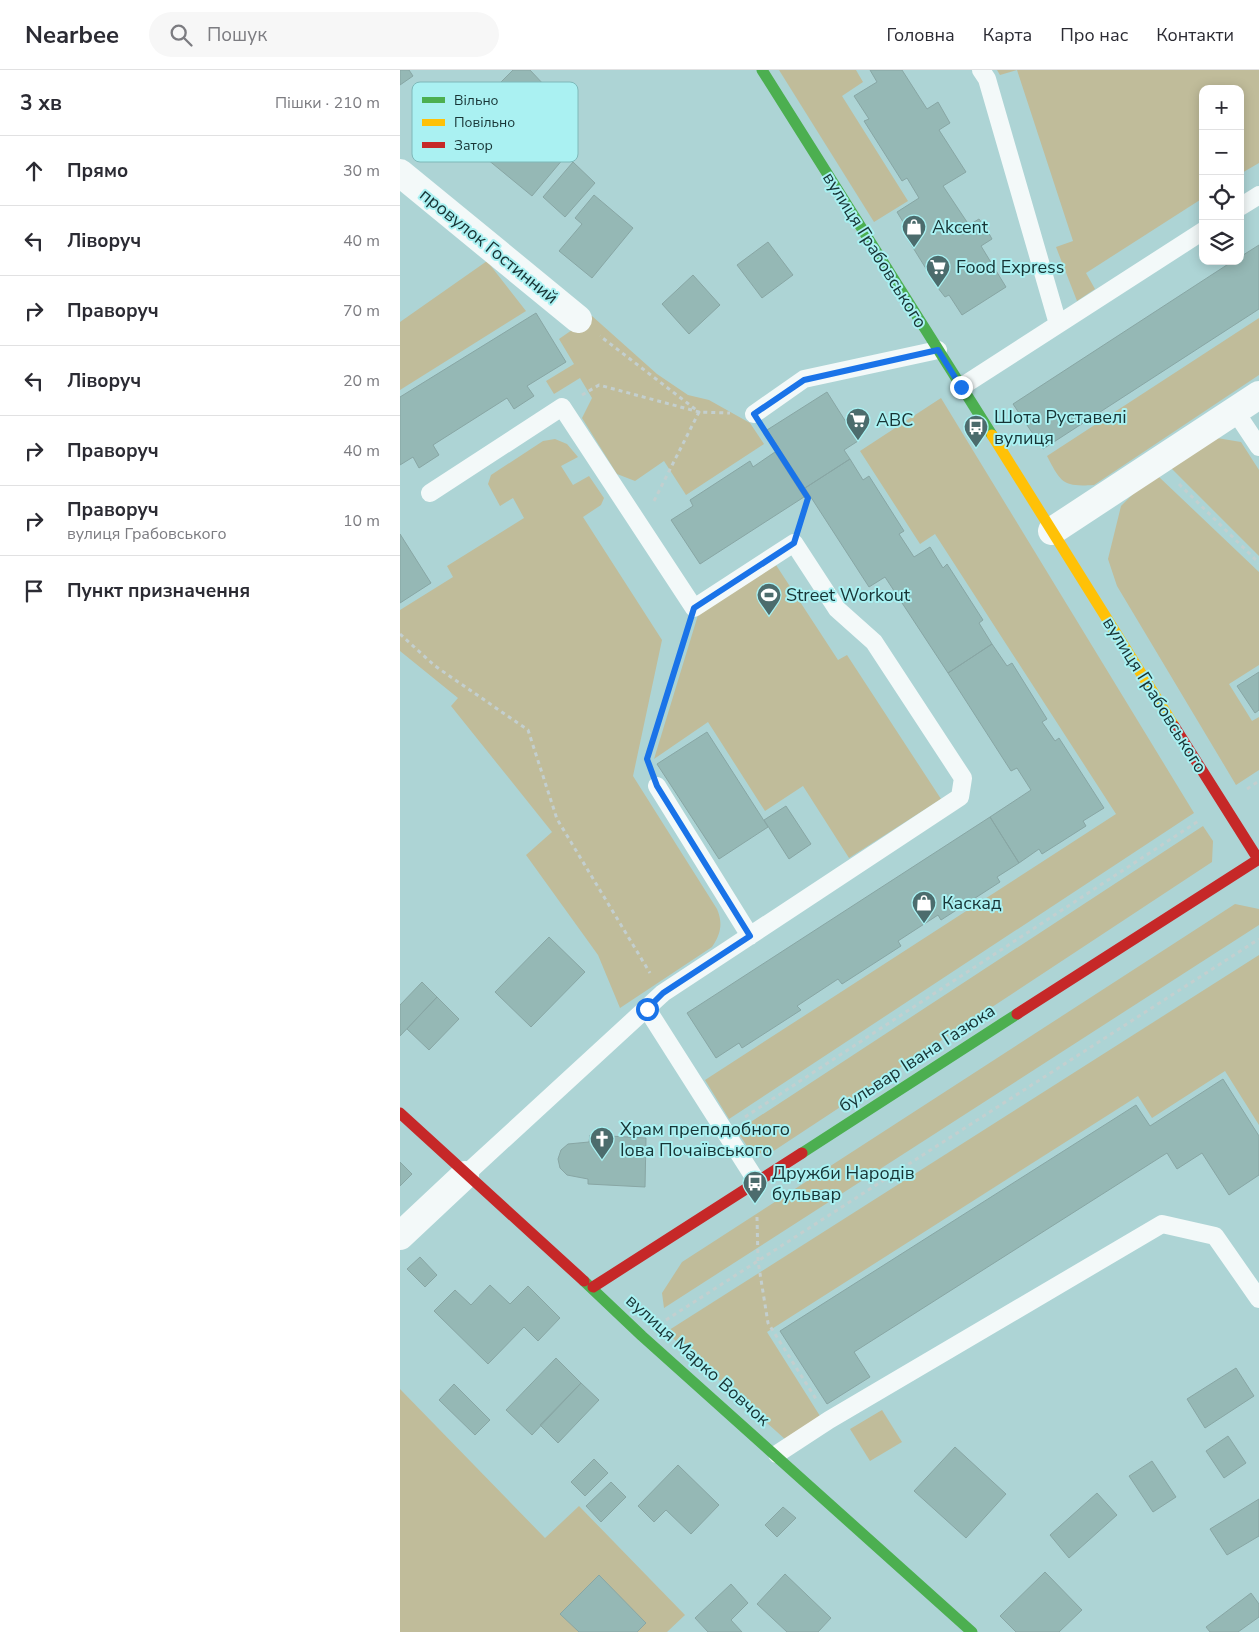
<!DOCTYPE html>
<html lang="uk">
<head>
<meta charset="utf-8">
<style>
  body { margin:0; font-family:"Nunito Sans",sans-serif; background:#f7f7f7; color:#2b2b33 }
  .controls { position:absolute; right:15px; top:15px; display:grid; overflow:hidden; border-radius:10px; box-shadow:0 2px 12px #0003 }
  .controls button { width:45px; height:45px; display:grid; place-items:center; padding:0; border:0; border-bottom:1px solid #e1e1e2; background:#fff; color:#2b2b33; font:25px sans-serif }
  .stop { position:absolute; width:15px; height:15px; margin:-11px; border:4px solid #1a73e8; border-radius:50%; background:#fff }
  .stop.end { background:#1a73e8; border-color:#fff; box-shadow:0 1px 5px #0008 }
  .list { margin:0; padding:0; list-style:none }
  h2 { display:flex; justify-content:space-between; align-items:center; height:65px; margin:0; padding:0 20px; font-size:21px }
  h2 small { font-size:16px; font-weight:400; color:#7c7c81 }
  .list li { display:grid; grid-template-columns:32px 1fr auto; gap:15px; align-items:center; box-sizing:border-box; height:70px; padding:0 20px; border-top:1px solid #e1e1e2 }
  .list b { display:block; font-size:19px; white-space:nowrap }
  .list p { margin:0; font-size:16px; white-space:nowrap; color:#7c7c81 }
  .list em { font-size:16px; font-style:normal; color:#7c7c81 }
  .icon { flex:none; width:28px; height:28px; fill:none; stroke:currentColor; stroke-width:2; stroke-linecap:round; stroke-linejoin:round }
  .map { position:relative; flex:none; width:859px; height:1562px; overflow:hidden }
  header { display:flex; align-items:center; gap:30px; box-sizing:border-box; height:70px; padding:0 25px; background:#fff; border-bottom:1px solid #e1e1e2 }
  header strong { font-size:24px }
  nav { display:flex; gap:28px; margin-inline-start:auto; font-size:18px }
  .search { width:350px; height:45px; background:#f7f7f7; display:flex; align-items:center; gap:12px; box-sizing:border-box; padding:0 18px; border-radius:28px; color:#7c7c81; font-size:19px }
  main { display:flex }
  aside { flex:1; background:#fff }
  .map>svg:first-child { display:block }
  .green { fill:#c0bc9a }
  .building { fill:#95b8b5; stroke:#88a6a4 }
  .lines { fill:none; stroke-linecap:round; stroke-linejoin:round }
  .path { stroke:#c3cfcf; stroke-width:3; stroke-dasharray:4 4; stroke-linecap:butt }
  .lane { stroke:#f3f9f9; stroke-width:18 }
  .street { stroke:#f3f9f9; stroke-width:28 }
  .fast { stroke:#4caf50; stroke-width:11 }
  .slow { stroke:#ffc107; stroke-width:11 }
  .jam { stroke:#c62828; stroke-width:11 }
  .route { stroke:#1a73e8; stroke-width:6 }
  .labels { text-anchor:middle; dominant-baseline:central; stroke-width:4; stroke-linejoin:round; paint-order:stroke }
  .poi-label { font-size:18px; fill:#173435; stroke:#aaf1f2; text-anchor:start }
  .street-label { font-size:18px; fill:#173435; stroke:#aaf1f2 }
  .key { fill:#aaf1f2; stroke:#7eb8b9; stroke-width:1 }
  .key-label { font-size:14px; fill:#173435 }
</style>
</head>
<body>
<header>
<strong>Nearbee</strong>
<div class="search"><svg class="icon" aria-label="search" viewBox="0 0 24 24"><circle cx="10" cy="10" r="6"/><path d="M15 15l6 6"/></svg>Пошук</div>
<nav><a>Головна</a><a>Карта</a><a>Про нас</a><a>Контакти</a></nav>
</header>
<main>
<aside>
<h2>3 хв<small>Пішки · 210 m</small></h2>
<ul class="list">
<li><svg class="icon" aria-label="ahead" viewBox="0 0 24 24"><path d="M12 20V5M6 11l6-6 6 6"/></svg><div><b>Прямо</b></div><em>30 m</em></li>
<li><svg class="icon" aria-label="left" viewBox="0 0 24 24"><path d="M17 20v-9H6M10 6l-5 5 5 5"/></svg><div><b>Ліворуч</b></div><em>40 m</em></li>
<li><svg class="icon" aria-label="right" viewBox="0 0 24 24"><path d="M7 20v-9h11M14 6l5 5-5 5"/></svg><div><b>Праворуч</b></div><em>70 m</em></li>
<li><svg class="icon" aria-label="left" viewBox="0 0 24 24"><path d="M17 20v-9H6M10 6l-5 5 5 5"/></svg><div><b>Ліворуч</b></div><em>20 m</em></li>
<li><svg class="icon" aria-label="right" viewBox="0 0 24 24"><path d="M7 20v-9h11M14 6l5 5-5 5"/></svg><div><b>Праворуч</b></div><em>40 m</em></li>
<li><svg class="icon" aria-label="right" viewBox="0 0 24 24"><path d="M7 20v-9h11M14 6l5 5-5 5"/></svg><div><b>Праворуч</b><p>вулиця Грабовського</p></div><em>10 m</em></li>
<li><svg class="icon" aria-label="arrive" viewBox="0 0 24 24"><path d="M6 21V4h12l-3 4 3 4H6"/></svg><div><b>Пункт призначення</b></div></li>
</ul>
</aside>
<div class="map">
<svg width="859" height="1562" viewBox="0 0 859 1562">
  <rect width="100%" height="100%" fill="#add4d5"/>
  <path class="green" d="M 379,0 L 456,0 L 463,12 L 442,26 L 508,131 L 474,152 Z
    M 597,0 L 859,0 L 859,93 L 840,104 L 840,19 L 803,19 L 803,128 L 686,203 L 695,219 L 677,231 L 656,177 L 673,171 L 617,0 L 600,5 Z
    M 87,191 L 126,241 L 0,320 L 0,252 Z
    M 192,246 L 257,304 L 288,325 L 309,330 L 350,353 L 364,374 L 286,425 L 264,391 L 235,411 L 217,404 L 182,348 L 192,328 L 180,308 L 154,324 L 146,311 L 174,294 L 159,269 Z
    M 859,248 L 859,305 L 694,415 C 663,417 661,413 647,386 Z
    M 541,328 L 794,743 L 329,1049 L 305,1010 L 716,744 L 535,464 L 520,474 L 460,381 Z
    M 817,368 L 841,372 L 859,400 L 859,486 L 771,398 Z
    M 155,369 L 167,374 L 178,387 L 161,396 L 173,415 L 189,406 L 204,428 L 201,435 L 183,447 L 262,570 L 233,706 L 317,839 C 323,853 321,864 312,877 L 220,938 L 198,885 L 126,785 L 152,762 L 51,636 L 58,628 L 0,581 L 0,540 L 53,507 L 47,496 L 124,448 L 113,428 L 100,436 L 88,414 L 91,405 L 143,371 Z
    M 758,406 L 859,502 L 859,595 L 829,614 L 852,651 L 859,647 L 859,700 L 836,715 L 717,516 L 708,489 L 721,436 L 737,420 Z
    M 376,495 L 438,590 L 447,585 L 541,729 L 449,788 L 403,716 L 365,741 L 308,652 L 254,689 L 298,545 Z
    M 803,756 L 813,771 L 812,792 L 366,1086 L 347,1076 L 337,1061 Z
    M 835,834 L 859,839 L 859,855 L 264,1238 L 262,1223 L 282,1192 Z
    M 859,885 L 859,1055 L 825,1001 L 752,1048 L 738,1026 L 367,1262 L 420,1346 L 386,1370 L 266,1262 Z
    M 0,1319 L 145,1468 L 179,1436 L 285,1545 L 267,1562 L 0,1562 Z
    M 482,1340 L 502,1372 L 470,1391 L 450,1359 Z"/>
  <path class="building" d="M 0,0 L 9,0 L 13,6 L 0,15 Z
    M 113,0 L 130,0 L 146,17 L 118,43 L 95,18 Z
    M 470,0 L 502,0 L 527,39 L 538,32 L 550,53 L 539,60 L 566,102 L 543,116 L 569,155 L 579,149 L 587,160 L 592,169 L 581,176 L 606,217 L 562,245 L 549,225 L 545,227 L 538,218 L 507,168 L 511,165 L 497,142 L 519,128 L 507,108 L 502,111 L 464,51 L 469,49 L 454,26 L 477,12 Z
    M 123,44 L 169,82 L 132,126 L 87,89 Z
    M 173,92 L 195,113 L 165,147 L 143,127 Z
    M 194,125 L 233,158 L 192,208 L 159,181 L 182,154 L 175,148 Z
    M 368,172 L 393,205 L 362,228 L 337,195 Z
    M 859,175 L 859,239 L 643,379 L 613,334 L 833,191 L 840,191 L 840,187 Z
    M 293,205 L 320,235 L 289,264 L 262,234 Z
    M 136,243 L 166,292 L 127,316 L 134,326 L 114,339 L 107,328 L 33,375 L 39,385 L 19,398 L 13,387 L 0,395 L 0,327 Z
    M 427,322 L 458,371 L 444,380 L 450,389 L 405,418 L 367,360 Z
    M 375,382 L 404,427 L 300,494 L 271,450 L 293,436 L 290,430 L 350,391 L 353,397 Z
    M 450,389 L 463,410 L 469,406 L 504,461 L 499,464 L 514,487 L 530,477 L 543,498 L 547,494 L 583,550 L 579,553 L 592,574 L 548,603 L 485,507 L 469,517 L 405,418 Z
    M 0,464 L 31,513 L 0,533 Z
    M 592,574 L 607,596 L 612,593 L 647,649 L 642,652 L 655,671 L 659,668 L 704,738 L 683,751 L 686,756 L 642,784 L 639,779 L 619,793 L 590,747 L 631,720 L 617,698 L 611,701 L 548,603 Z
    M 859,602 L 859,640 L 855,643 L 837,616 Z
    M 307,662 L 368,757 L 319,789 L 257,694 Z
    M 386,736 L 411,774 L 389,789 L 364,750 Z
    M 590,747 L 619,793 L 597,807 L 600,812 L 541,850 L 538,845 L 498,871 L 501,876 L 442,914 L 438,909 L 397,936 L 401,940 L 342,978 L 339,973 L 316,988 L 287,943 Z
    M 149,867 L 185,902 L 131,957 L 95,922 Z
    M 22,912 L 37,927 L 0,966 L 0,935 Z
    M 37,927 L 59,949 L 29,980 L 7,959 Z
    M 823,1009 L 859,1066 L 859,1105 L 829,1125 L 802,1083 L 777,1099 L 767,1083 L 454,1282 L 470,1307 L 427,1334 L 380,1261 L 736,1035 L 750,1056 Z
    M 190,1065 L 246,1068 L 245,1117 L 188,1114 L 188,1109 L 167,1105 L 160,1098 L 158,1089 L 161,1080 L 168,1074 L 189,1072 Z
    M 0,1092 L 12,1104 L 0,1116 Z
    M 20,1187 L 37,1205 L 25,1217 L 7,1199 Z
    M 90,1215 L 110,1234 L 128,1216 L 160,1248 L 138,1271 L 124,1257 L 88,1294 L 34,1241 L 55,1220 L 71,1235 Z
    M 156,1288 L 181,1313 L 132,1365 L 106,1340 Z
    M 836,1298 L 854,1326 L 805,1358 L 787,1329 Z
    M 181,1313 L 199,1330 L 158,1373 L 140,1355 Z
    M 54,1314 L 90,1350 L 75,1365 L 39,1330 Z
    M 828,1366 L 846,1393 L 824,1408 L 806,1381 Z
    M 555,1377 L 606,1424 L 566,1468 L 514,1421 Z
    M 194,1389 L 208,1403 L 185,1426 L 171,1412 Z
    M 752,1391 L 776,1427 L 753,1442 L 729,1406 Z
    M 278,1395 L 319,1435 L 291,1464 L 266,1440 L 254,1452 L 238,1436 Z
    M 211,1412 L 226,1427 L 201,1452 L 186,1436 Z
    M 697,1423 L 717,1445 L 669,1488 L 650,1465 Z
    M 859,1429 L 859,1466 L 827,1485 L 810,1459 Z
    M 383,1437 L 396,1448 L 377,1467 L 365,1455 Z
    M 645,1502 L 682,1540 L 659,1562 L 616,1562 L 600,1546 Z
    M 385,1504 L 431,1548 L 418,1562 L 387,1562 L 357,1534 Z
    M 199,1505 L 246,1553 L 237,1562 L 179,1562 L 160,1544 Z
    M 331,1514 L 348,1533 L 331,1550 L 342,1562 L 308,1562 L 295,1548 Z
    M 851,1523 L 859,1534 L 859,1547 L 838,1562 L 810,1562 L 806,1557 Z"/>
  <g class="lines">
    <path class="path" d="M 182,325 L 199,315 L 299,342 L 200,266
      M 367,365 L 407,428 L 400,451
      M 779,414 L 859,493
      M 254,431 L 299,342 L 330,343
      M 0,564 L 35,596 L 128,660 L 157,749 L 250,903
      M 249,695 L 247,689 L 287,560
      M 847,719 L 859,711
      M 345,1047 L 800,750
      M 357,1147 L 358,1191 L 368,1253 L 416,1329
      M 266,1250 L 859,869"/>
    <path class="lane" d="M 581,0 L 587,9 L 658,254
      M 840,137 L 859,125
      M 561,317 L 803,161
      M 835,341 L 859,377
      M 354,344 L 404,309 L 538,280
      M 30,423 L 162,337 L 294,538 L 394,473 L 437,539 L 474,572 L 563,708 L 560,727 L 263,923 L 65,1105
      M 257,716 L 350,866
      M 247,939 L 357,1112
      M 377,1384 L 429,1350 L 762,1154 L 815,1166 L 859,1229"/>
    <path class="street" d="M 0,103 L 178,249
      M 652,461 L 859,325
      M 0,1166 L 65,1105"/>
    <path class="fast" d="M 362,0 L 592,365
      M 402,1083 L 617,944
      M 184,1211 L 242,1266 L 572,1562"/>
    <path class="slow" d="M 592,365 L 774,656"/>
    <path class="jam" d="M 774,656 L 858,789
      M 617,944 L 859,789
      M 0,1043 L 184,1211
      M 193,1217 L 402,1083"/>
  </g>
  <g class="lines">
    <path class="route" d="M 247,939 L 263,923 L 350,866 L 257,716 L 247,689 L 294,538 L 394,473 L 408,428 L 354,344 L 404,310 L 538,280 L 561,317"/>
  </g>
  <defs>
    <symbol id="shop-pin" viewBox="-11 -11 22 30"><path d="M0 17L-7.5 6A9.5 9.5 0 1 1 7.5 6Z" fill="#4c6c6d" stroke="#aaf1f2"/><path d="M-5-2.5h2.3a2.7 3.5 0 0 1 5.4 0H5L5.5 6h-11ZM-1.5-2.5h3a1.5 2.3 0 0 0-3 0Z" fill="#fff"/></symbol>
    <symbol id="supermarket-pin" viewBox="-11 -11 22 30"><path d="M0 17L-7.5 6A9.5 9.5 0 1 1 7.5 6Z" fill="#4c6c6d" stroke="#aaf1f2"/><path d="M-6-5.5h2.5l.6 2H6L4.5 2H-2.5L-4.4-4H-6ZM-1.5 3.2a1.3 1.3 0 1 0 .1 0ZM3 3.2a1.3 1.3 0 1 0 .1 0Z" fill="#fff"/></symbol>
    <symbol id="bus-pin" viewBox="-11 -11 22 30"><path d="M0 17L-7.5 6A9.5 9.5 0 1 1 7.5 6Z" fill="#4c6c6d" stroke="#aaf1f2"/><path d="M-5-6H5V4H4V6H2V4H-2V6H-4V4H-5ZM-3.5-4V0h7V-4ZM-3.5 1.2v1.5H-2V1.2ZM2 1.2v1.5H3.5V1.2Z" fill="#fff"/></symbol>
    <symbol id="stadium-pin" viewBox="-11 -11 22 30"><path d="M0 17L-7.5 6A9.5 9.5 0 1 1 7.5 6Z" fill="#4c6c6d" stroke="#aaf1f2"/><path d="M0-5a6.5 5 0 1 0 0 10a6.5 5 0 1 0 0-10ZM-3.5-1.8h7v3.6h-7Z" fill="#fff"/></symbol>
    <symbol id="church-pin" viewBox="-11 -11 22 30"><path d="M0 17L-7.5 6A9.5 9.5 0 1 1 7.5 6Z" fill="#4c6c6d" stroke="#aaf1f2"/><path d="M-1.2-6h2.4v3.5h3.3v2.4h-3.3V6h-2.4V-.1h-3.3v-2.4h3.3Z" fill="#fff"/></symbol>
  </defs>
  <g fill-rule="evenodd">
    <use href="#shop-pin" x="500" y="143" width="28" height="38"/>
    <use href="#supermarket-pin" x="524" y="183" width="28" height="38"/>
    <use href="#supermarket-pin" x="444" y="336" width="28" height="38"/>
    <use href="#bus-pin" x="562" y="343" width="28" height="38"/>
    <use href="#stadium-pin" x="355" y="511" width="28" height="38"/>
    <use href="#shop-pin" x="510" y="819" width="28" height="38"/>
    <use href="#church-pin" x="188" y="1055" width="28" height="38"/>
    <use href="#bus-pin" x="341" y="1099" width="28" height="38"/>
  </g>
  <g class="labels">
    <g class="poi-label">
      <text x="532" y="157">Akcent</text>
      <text x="556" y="197">Food Express</text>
      <text x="594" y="347">Шота Руставелі<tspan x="594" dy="21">вулиця</tspan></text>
      <text x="476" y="350">АВС</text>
      <text x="386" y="525">Street Workout</text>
      <text x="542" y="833">Каскад</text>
      <text x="220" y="1059">Храм преподобного<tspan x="220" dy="21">Іова Почаївського</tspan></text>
      <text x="372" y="1103">Дружби Народів<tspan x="372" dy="21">бульвар</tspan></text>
    </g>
    <g class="street-label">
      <text transform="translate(89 176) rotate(39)">провулок Гостинний</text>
      <text transform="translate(475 180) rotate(58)">вулиця Грабовського</text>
      <text transform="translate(755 625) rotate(58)">вулиця Грабовського</text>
      <text transform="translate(517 988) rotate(-33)">бульвар Івана Газюка</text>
      <text transform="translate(298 1290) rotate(42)">вулиця Марко Вовчок</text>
    </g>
  </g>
  <rect x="12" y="12" width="166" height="80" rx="8" class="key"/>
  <rect x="22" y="27" width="23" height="6" fill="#4caf50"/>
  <rect x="22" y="49" width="23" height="7" fill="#ffc107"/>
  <rect x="22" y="72" width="23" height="6" fill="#c62828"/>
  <g class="key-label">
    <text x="54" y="35">Вільно</text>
    <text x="54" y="57">Повільно</text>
    <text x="54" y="80">Затор</text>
  </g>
</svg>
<div class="controls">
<button>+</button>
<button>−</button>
<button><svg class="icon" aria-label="locate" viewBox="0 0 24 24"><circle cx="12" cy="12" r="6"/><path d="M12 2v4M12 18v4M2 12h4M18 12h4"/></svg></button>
<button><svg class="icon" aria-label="layers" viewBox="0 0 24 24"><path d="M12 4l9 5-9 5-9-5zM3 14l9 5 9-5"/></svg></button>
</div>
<div class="stop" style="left:247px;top:939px"></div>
<div class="stop end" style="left:561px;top:317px"></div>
</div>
</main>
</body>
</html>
